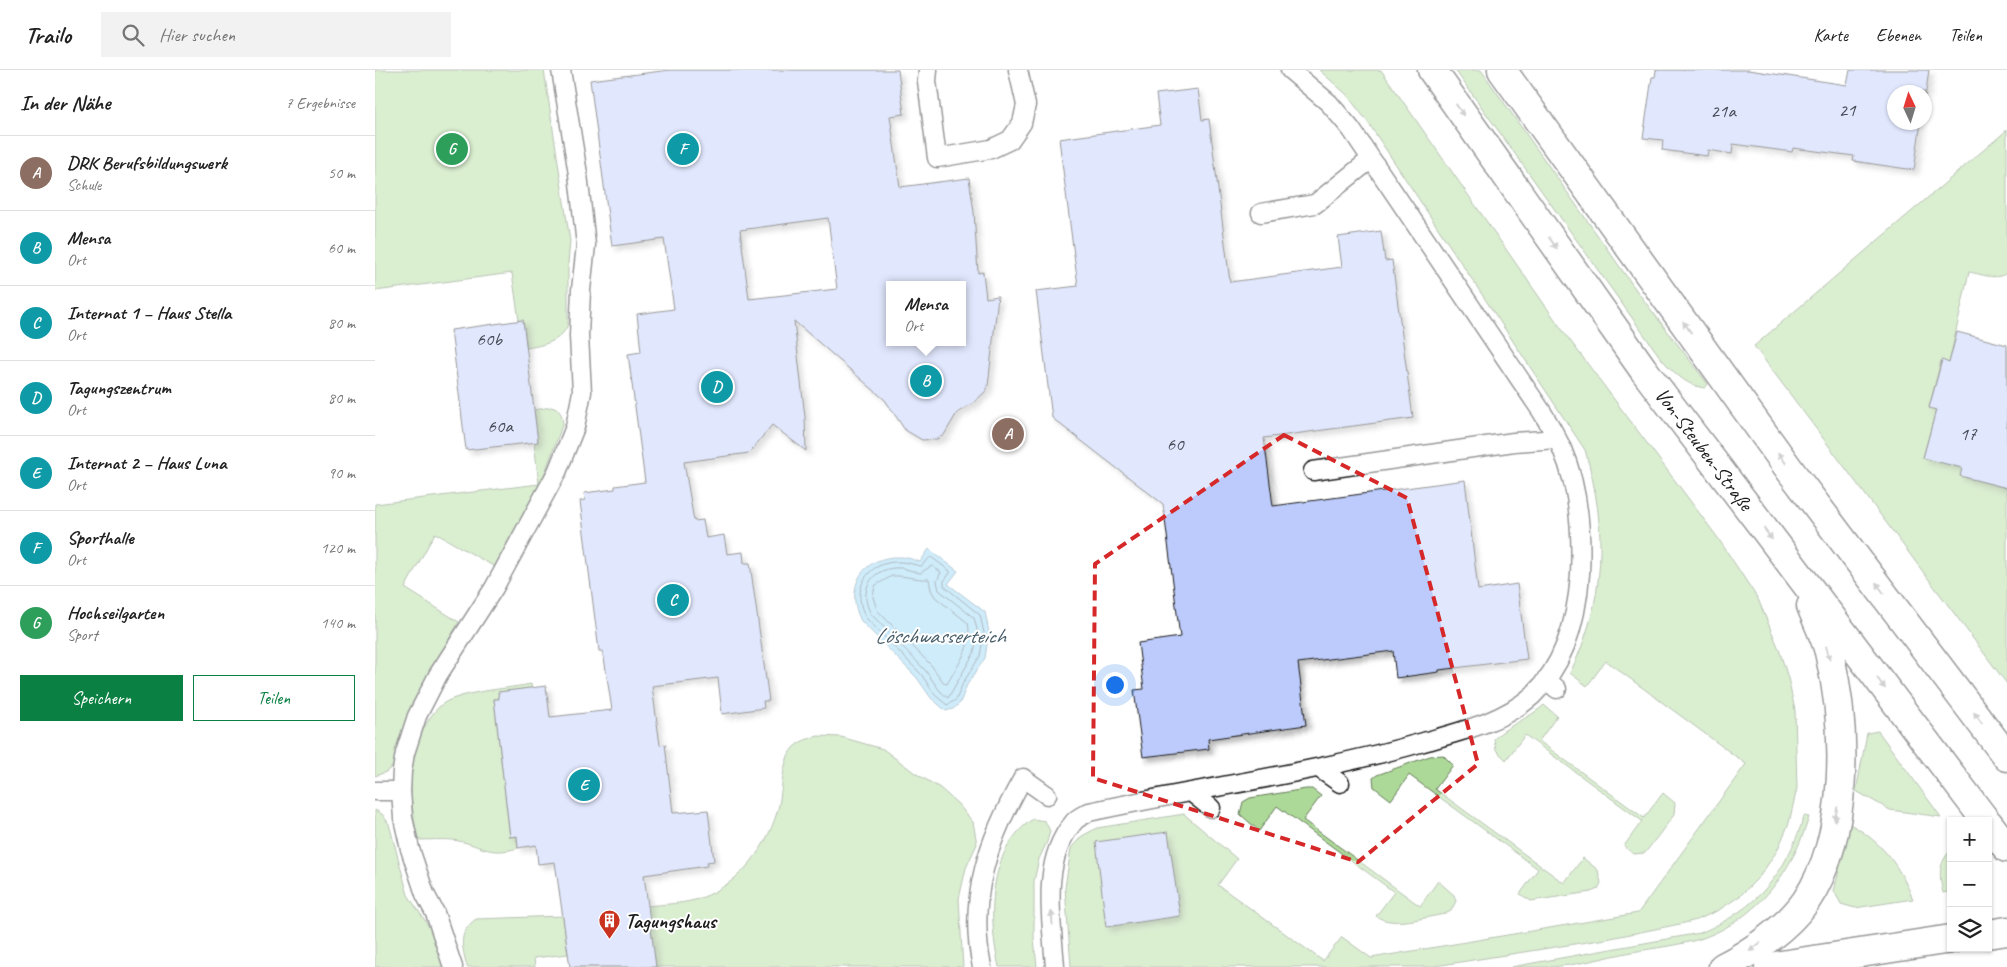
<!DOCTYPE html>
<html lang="de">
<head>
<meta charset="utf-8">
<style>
  body { margin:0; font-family:Caveat,sans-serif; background:#f2f2f2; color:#222 }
  .controls { position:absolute; right:15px; bottom:15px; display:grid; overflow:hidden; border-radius:0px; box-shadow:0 1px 4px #0004 }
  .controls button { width:45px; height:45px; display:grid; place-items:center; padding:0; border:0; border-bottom:1px solid #e0e0e0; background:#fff; color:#222; font:25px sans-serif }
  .compass { position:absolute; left:1512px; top:15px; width:45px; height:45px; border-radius:50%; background:#fff; box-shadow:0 1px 4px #0004; rotate:356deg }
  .you { position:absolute; left:739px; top:614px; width:18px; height:18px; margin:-12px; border:4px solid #fff; border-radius:50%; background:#1a73e8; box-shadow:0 0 0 8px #1a73e833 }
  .badge { display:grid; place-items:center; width:32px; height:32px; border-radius:50%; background:#0b8043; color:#fff; font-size:16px; font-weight:700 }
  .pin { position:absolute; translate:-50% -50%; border:2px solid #fff; box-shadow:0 1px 5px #0006 }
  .popup { position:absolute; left:511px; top:211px; width:80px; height:65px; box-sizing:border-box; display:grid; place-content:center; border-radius:0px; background:#fff; filter:drop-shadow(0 1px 4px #0005); font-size:16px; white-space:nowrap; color:#767676 }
  .popup b { font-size:19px; color:#222 }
  .popup::after { content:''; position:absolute; left:50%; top:100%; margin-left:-10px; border:10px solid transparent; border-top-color:#fff }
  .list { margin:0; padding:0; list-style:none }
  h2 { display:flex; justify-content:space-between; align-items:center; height:65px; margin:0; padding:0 20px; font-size:21px }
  h2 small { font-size:16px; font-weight:400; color:#767676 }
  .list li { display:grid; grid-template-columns:32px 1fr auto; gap:15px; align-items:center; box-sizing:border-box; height:75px; padding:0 20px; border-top:1px solid #e0e0e0 }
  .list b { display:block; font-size:19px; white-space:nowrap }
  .list p { margin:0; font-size:16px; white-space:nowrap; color:#767676 }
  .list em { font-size:16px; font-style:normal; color:#767676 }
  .actions { display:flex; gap:10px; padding:15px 20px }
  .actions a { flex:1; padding:11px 0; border:1px solid #0b8043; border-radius:0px; text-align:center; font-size:18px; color:#0b8043 }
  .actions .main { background:#0b8043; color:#fff }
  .icon { flex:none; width:28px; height:28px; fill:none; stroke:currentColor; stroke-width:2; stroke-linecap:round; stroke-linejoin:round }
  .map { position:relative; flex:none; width:1632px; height:897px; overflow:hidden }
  header { display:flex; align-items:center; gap:30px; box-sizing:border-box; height:70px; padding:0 25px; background:#fff; border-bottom:1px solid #e0e0e0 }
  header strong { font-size:24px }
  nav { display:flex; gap:28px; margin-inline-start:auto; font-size:18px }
  .search { width:350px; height:45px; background:#f2f2f2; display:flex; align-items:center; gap:12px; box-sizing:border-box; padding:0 18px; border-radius:0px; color:#767676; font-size:19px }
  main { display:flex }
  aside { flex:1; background:#fff }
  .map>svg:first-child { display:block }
  .green { fill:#add998; stroke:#647a5a }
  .water { fill:#94d4f5; stroke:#648a9e }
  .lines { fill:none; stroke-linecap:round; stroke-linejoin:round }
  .shore { stroke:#4c6673; stroke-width:1 }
  .building { fill:#bccbfb; stroke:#1c1c1c; fill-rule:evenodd; filter:url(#shadow) }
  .lane-casing { stroke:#1c1c1c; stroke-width:21 }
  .secondary-casing { stroke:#1c1c1c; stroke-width:31 }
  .lane { stroke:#fff; stroke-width:18 }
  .secondary { stroke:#fff; stroke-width:28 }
  .oneway { fill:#999 }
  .marked { fill:none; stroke:#d62828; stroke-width:4; stroke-dasharray:10 6; stroke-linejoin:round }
  .labels { text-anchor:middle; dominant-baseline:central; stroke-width:4; stroke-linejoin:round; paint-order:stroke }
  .number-label { font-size:19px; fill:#444854 }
  .street-label { font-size:21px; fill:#1c1c1c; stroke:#fff }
  .poi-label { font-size:21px; font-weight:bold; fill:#1c1c1c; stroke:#fff; text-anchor:start }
  .water-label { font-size:22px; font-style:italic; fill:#465c68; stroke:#fff }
</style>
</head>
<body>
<header>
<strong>Trailo</strong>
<div class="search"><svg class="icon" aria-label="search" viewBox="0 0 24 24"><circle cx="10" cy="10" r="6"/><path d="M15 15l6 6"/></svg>Hier suchen</div>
<nav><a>Karte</a><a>Ebenen</a><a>Teilen</a></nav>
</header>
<main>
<aside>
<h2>In der Nähe<small>7 Ergebnisse</small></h2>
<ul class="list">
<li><span class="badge" style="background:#8d6e63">A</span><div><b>DRK Berufsbildungswerk</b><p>Schule</p></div><em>50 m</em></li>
<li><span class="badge" style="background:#0f9aa8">B</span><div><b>Mensa</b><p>Ort</p></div><em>60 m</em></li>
<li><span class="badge" style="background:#0f9aa8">C</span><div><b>Internat 1 – Haus Stella</b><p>Ort</p></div><em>80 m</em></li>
<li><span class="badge" style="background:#0f9aa8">D</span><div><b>Tagungszentrum</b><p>Ort</p></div><em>80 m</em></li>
<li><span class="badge" style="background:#0f9aa8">E</span><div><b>Internat 2 – Haus Luna</b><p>Ort</p></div><em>90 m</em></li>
<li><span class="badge" style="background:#0f9aa8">F</span><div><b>Sporthalle</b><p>Ort</p></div><em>120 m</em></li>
<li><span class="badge" style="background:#2e9e5b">G</span><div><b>Hochseilgarten</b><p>Sport</p></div><em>140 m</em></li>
</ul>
<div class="actions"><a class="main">Speichern</a><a>Teilen</a></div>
</aside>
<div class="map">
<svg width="1632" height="897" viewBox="0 0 1632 897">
  <defs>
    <filter id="shadow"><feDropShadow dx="4.5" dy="4.5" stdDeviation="2.5" flood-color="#0004"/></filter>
  </defs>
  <rect width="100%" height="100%" fill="#fff"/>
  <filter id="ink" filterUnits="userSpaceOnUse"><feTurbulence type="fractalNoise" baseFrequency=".02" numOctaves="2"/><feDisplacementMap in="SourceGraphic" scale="10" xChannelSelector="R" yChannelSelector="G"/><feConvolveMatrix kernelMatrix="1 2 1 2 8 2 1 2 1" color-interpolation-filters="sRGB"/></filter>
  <g filter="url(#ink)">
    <path class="green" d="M 0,0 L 169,0 L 195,171 L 193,194 L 193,255 C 185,272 169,275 152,278 L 148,251 L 144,251 L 137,203 L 0,221 Z
      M 944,0 L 1006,0 L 1188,261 L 1343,468 L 1383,529 L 1404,579 L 1413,608 L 1420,640 L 1422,718 L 1414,753 L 1402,781 L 1385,806 L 1365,826 L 1344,840 L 1322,850 L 1305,854 L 1231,869 L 1054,897 L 696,897 L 690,818 L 696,778 L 707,766 L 722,758 L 809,744 L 862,789 L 843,815 L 948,891 L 967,867 L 996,888 L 1263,843 L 1371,694 L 1231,591 L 1212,616 L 1195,603 C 1231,530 1233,458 1210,380 L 992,51 L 971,24 Z
      M 1080,0 L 1106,0 L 1264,224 L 1333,314 L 1330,318 C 1311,316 1297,301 1285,287 Z
      M 1632,60 L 1632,203 C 1620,211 1607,204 1594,202 L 1574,293 L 1566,291 L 1554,337 L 1561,340 L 1548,387 L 1587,398 L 1586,406 L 1632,418 L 1632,614 L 1379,276 Z
      M 176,337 C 185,339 187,344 188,353 L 163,422 L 120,497 L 60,463 L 30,518 L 84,552 L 38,632 L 29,657 L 18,696 L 11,702 L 0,706 L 0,434 L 164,414 L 159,372 L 163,371 L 159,340 Z
      M 156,614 L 157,618 L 124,622 L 124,629 L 119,629 L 135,767 L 142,766 L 143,778 C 112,787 106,774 78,770 C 66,769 55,770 43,770 C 40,753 36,735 36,717 C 35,690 48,639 77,629 C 102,620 130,619 156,614 Z
      M 1169,635 L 1182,646 L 1164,671 L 1269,748 L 1288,723 L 1300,733 L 1299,745 L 1270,783 L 1259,784 L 1249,776 L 1267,751 L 1150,665 L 1131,690 L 1121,680 L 1119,669 C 1129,657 1155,648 1169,635 Z
      M 1503,661 L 1566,747 L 1515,740 L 1481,721 L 1492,663 Z
      M 443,666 L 466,667 L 508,679 L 540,703 L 565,718 L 583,734 L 598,752 L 602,774 L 591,798 L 584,829 L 588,897 L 281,897 L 272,836 C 289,834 310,834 326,828 C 366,813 394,776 404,735 C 407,719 407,701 413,686 C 418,673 431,669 443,666 Z
      M 1068,685 L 1078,695 L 1060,719 L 1189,813 L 1208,788 L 1223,800 L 1226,813 L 1223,819 L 1216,822 L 1156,831 L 1145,824 L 1163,799 L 1034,705 L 1016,730 L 999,717 L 998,708 L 1002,705 L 1055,686 Z
      M 931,719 L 937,719 L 946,726 L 928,750 L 1045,836 L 1063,811 L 1079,825 L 1081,831 L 1076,841 L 1070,844 C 1051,847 1017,858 1001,846 L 1019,822 L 902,736 L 884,761 L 865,744 L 868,732 L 875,728 Z
      M 0,740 L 7,744 L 14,754 L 33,825 L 55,858 L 69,897 L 0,897 Z
      M 1429,746 L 1434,747 C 1418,801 1383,848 1328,868 C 1307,875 1279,878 1257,882 C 1230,887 1201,896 1174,897 C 1161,897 1149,897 1136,897 L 1325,863 C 1382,839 1411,804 1429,746 Z
      M 658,749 L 670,751 L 675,761 L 672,772 L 664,789 L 659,811 L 659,868 L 662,897 L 624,897 C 613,849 612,779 658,749 Z
      M 1475,754 C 1507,772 1524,795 1538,829 L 1480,838 L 1466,834 L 1459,821 Z
      M 1576,780 L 1576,821 L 1568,823 C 1564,806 1563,793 1576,780 Z
      M 188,846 L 193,884 L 159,888 L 160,897 L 92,897 C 87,876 82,863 101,849 Z"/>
    <path class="water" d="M 554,479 L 583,501 L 573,514 L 610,542 L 614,562 L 610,588 L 592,615 L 585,633 L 578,639 L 571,641 L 556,628 L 542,608 L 486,551 C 469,518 487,485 526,487 C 532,487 539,490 545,492 Z"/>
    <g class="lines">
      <path class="shore" d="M 556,487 L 575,501 L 575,503 L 569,511 L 569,516 L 605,545 L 609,563 L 605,586 L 588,613 L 581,630 L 572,635 L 560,625 L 546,604 L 491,548 C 475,519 492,490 526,492 C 533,492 539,495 546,496 Z
        M 557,496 L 566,502 L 562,511 L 564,520 L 599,548 L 603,563 L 599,583 L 573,628 L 565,621 L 550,600 L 496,544 C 482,519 498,496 526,498 C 533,499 539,502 545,503 Z
        M 517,506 C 530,505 541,510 554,509 L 556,520 L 560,527 L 593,553 C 598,577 583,594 572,614 L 569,613 L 556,595 L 502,540 L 498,527 L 500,516 Z"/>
    </g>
    <path class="building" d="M 295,0 L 523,0 L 529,44 L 515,46 L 525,117 L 594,108 L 599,142 L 603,203 L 608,202 L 611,228 L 623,226 L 613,316 L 610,322 L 598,333 L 582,343 L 569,365 L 562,369 L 547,370 L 530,360 L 510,330 L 419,251 L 430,347 L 431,381 L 397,355 L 374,383 L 309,392 L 319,451 L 328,450 L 331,468 L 349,465 L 352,484 L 368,482 L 369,493 L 375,493 L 394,631 L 388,631 L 389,638 L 347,644 L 343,608 L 277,616 L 285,675 L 290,674 L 298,743 L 333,740 L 339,791 L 332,792 L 332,796 L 269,805 L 281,897 L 195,897 L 180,792 L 163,794 L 161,775 L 143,778 L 142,766 L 135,767 L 119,629 L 124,629 L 123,622 L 171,616 L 175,647 L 237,640 L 228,581 L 224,581 L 205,431 L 210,430 L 209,423 L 240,419 L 240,416 L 270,412 L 253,284 L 266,282 L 262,244 L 299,239 L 289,169 L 237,176 L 215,10 ZM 453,148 L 462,219 L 374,229 L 365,160 ZM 515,215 L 587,215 L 587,272 L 515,272 Z
      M 1281,0 L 1373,0 L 1472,15 L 1475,0 L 1554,0 L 1550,28 L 1550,22 L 1520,22 L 1520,52 L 1546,52 L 1539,100 L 1478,91 L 1479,86 L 1418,78 L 1417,82 L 1358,74 L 1357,84 L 1333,80 L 1332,86 L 1287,80 L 1288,70 L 1268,68 L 1277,7 L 1280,7 Z
      M 823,19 L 827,50 L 834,49 L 855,212 L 967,197 L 963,167 L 1006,161 L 1010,191 L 1017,190 L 1038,348 L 889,368 L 898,436 L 1090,410 L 1103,520 L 1142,514 L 1152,589 L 1064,600 L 1064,602 L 1021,608 L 1018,581 L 923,593 L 931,655 L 833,669 L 834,679 L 768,687 L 759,620 L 769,619 L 763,573 L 805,567 L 788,434 L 677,348 L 661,221 L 703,216 L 684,69 L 785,55 L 781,24 Z
      M 148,250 L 163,372 L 91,380 L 76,260 Z
      M 1582,262 L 1632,275 L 1632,418 L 1585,406 L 1587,398 L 1548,388 L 1561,340 L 1554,338 L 1567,290 L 1574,293 Z
      M 793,762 L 805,846 L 731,857 L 721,772 Z"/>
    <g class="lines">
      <defs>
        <path id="lane" d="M 553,0 L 552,11 L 562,88 L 616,79 L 635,70 L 647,53 L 651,35 L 643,0
          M 886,143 L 940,134 L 996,89
          M 938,401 L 1139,372 L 1182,369
          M 1171,609 L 1182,619
          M 945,699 L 965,713
          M 0,721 L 26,721
          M 816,722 L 836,738
          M 78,897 L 60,843 L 50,824 L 35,779 L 28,748 L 26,721 L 27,701 L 30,683 L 42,646 L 63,605 L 119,518 L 182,402 L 200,357 L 207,322 L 204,266 L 206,220 L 211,175 L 203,104 L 186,0
          M 607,897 C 592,827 614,768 648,708 L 672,725
          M 680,897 C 677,851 665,792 698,753 C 701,748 709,745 714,742 C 824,718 936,704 1045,673 C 1083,662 1126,653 1157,626 C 1191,594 1202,548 1205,504 C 1207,462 1204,418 1187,379 C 1182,367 1174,354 1167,342 L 976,59 L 954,33 L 915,0"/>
        <path id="secondary" d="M 1057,0 L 1268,299 L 1611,751
          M 1127,0 L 1417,403 L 1632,687
          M 1613,753 L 1632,778
          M 1613,864 L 1632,861
          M 1348,897 C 1376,883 1413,857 1431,831 C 1475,765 1472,657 1454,582 C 1450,567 1442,551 1436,536
          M 1394,897 L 1576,869"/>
      </defs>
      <use href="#lane" class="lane-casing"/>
      <use href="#secondary" class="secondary-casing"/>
      <use href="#lane" class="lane"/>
      <use href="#secondary" class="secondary"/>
    </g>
    <defs><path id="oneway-solid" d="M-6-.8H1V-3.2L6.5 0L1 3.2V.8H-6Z" transform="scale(1.25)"/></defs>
    <g class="oneway">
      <use href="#oneway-solid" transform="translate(1085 40) rotate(55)"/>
      <use href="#oneway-solid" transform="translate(1178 173) rotate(55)"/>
      <use href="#oneway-solid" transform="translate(1312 257) rotate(-126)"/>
      <use href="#oneway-solid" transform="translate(1407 388) rotate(-126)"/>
      <use href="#oneway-solid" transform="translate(1393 464) rotate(53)"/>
      <use href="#oneway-solid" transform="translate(1505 518) rotate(-127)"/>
      <use href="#oneway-solid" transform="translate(1453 583) rotate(75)"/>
      <use href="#oneway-solid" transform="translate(1506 613) rotate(53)"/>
      <use href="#oneway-solid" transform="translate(1603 648) rotate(-127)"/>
      <use href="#oneway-solid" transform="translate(1461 744) rotate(101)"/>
      <use href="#oneway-solid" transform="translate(677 848) rotate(-94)"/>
      <use href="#oneway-solid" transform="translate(1380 877) rotate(142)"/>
    </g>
  </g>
  <path d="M0 0H1632V897H0ZM 909,365 L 1032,428 L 1103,694 L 983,792 L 718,708 L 720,494 Z" fill="#fff" fill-opacity=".55" fill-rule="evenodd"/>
  <path class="marked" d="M 909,365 L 1032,428 L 1103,694 L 983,792 L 718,708 L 720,494 Z"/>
  <defs>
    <symbol id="building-pin" viewBox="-11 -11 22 30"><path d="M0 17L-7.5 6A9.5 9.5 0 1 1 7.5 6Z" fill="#c8321e" stroke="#fff"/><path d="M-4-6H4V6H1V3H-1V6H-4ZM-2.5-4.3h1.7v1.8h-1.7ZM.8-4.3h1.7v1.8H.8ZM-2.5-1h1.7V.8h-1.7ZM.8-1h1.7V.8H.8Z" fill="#fff"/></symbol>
  </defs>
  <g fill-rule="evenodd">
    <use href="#building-pin" x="222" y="838" width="25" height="34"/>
  </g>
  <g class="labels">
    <g class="number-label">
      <text x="1472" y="40">21</text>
      <text x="1348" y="41">21a</text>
      <text x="114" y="269">60b</text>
      <text x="125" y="356">60a</text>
      <text x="1593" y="364">17</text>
      <text x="800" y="374">60</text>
    </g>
    <g class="street-label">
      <text transform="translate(1329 379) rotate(53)">Von-Steuben-Straße</text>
    </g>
    <g class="poi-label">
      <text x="250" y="851">Tagungshaus</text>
    </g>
    <g class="water-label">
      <text x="565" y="566">Löschwasserteich</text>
    </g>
  </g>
</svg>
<div class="controls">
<button>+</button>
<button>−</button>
<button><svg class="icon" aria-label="layers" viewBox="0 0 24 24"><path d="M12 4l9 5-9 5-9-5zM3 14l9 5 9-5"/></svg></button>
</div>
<svg class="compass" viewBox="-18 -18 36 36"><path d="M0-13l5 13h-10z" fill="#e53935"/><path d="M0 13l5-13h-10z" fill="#767676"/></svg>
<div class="you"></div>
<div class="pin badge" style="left:633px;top:364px;background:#8d6e63">A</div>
<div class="pin badge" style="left:551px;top:311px;background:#0f9aa8">B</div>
<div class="popup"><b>Mensa</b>Ort</div>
<div class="pin badge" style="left:298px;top:530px;background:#0f9aa8">C</div>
<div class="pin badge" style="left:342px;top:317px;background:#0f9aa8">D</div>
<div class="pin badge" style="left:209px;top:715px;background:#0f9aa8">E</div>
<div class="pin badge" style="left:308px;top:79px;background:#0f9aa8">F</div>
<div class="pin badge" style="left:77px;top:79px;background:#2e9e5b">G</div>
</div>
</main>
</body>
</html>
